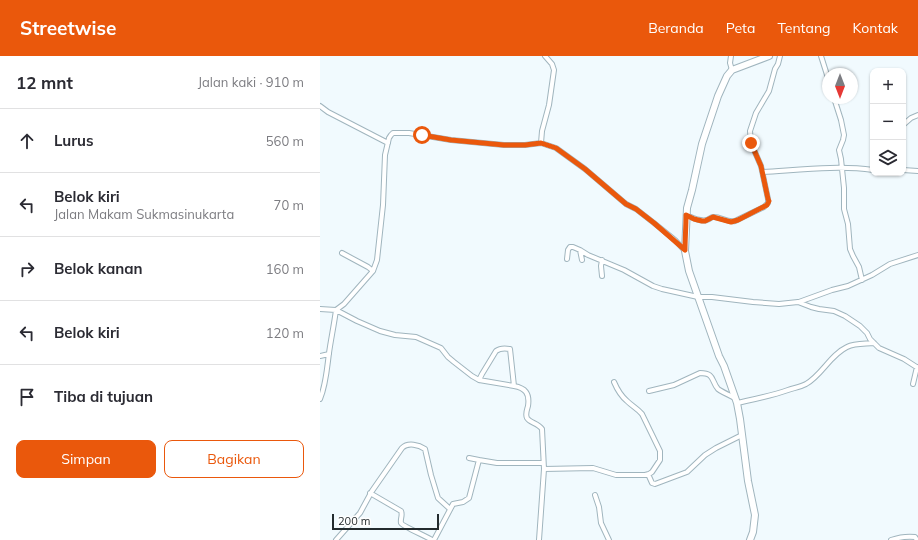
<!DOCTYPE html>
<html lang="id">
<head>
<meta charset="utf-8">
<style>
  body { margin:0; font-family:Mulish,sans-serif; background:#f2f2f3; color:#2b2b33 }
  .controls { position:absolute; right:12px; top:12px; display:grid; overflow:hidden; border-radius:8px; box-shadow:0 1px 3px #0004 }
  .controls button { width:36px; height:36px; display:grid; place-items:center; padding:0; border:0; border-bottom:1px solid #e1e1e2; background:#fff; color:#2b2b33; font:20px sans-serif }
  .compass { position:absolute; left:502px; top:12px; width:36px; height:36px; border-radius:50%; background:#fff; box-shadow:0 1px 3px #0004; rotate:180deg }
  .scale { position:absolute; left:12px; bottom:10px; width:107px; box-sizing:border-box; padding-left:4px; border:2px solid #232b2e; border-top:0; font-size:11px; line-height:14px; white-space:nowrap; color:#232b2e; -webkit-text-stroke:3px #fff; paint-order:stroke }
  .stop { position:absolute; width:12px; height:12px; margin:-9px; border:3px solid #ea580c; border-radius:50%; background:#fff }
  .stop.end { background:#ea580c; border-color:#fff; box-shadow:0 1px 4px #0008 }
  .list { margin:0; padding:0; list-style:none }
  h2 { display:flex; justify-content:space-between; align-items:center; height:52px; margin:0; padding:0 16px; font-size:17px }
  h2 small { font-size:13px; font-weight:400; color:#7c7c81 }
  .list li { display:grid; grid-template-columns:26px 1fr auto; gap:12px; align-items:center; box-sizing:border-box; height:64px; padding:0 16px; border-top:1px solid #e1e1e2 }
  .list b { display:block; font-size:15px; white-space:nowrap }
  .list p { margin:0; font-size:13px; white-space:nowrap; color:#7c7c81 }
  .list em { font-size:13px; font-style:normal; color:#7c7c81 }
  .actions { display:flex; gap:8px; padding:12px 16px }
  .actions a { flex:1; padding:9px 0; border:1px solid #ea580c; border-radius:8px; text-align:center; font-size:14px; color:#ea580c }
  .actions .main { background:#ea580c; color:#fff }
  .icon { flex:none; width:22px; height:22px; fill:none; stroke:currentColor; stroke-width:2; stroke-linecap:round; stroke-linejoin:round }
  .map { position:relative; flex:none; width:598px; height:484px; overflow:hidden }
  header { display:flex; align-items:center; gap:24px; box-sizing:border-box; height:56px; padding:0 20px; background:#ea580c; color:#fff }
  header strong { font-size:19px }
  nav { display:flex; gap:22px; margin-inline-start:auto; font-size:14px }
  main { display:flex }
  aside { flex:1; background:#fff }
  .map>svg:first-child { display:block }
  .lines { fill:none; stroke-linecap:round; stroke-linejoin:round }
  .street-casing { stroke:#a0b5be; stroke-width:6 }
  .secondary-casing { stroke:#a0b5be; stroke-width:8 }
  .street { stroke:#fff; stroke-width:4 }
  .secondary { stroke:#fff; stroke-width:6 }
  .route { stroke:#ea580c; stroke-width:5 }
</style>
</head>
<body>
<header>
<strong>Streetwise</strong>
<nav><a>Beranda</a><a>Peta</a><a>Tentang</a><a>Kontak</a></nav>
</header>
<main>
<aside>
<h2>12 mnt<small>Jalan kaki · 910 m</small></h2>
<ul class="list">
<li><svg class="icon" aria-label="ahead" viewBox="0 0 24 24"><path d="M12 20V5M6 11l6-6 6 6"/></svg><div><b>Lurus</b></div><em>560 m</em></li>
<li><svg class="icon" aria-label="left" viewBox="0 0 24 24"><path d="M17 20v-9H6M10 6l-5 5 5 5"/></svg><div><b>Belok kiri</b><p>Jalan Makam Sukmasinukarta</p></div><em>70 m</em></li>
<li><svg class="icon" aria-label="right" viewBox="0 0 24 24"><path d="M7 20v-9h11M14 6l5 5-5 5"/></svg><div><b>Belok kanan</b></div><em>160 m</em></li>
<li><svg class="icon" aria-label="left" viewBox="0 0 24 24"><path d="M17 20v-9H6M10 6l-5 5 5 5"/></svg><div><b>Belok kiri</b></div><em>120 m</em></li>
<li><svg class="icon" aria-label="arrive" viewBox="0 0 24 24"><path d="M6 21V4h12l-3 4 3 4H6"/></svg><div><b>Tiba di tujuan</b></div></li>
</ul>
<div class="actions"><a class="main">Simpan</a><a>Bagikan</a></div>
</aside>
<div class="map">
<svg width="598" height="484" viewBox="0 0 598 484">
  <rect width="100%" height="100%" fill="#f1fafe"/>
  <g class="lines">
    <defs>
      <path id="street" d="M 411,0 L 410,7 L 412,14
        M 501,0 L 508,22
        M 514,42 L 521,64 L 524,79 L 523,84 L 519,94 L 521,103 L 524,132 L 524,153 L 528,168 L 530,193 L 533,200 L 539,211 L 542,224
        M 0,50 L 8,56 L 68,87
        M 583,69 L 591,62 L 598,59
        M 221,87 L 222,75 L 229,49 L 234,14 L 232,8 L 225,0
        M 583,114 L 598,115
        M 443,116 C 478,114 518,109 553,114
        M 366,159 C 373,162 380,166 387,164 C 390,163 391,161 393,161 C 400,160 407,167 415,165 L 444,151 L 448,147 L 448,143 L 441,110 L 431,87 L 430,75 L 436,57 L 449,35 L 455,13 L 458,8 L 460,0
        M 260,194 L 262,204
        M 22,197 L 48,211 L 53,215
        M 247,203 L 248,194 L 250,191 L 253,191 L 260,194 L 268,199 L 304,214 L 333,230 L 342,233 L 378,241 L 392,241 L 433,246 L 459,248 L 478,246 L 491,251 L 499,253 L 514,255 L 525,260 L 540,270 L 547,277 L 550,283 L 559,292 L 584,303 L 598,312
        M 282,204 L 281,210 L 282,220
        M 479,246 L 512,234 L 528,230 L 552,219 L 570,208 L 598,199
        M 0,253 L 16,254 L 24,248 L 53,215 L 57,204 L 63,149 L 65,99 L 69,82 L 71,79 L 73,77 L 89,77 L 131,84 L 184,89 L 205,89 L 221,87 L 236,92 L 265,113 L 306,148 L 316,153 L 334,167 L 355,184 L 365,195
        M 0,300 L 9,298
        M 593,328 L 597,311
        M 194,330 L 190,293 C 185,292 180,292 176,295 L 162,318 L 159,324 L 194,330 C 205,332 210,337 208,350 C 207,354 205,358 207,362 C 210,367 218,367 222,373 L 224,413 L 219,484
        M 329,335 L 354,329 L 380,317 C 395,317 391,325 398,333 C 402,336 411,340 415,342
        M 0,343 C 6,329 7,312 9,297 C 11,283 14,269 16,254 L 37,265 L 60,275 L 75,279 L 96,281 L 121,292 L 128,301 L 134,306 L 152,320 L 159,324
        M 417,347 C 435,343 451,340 468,334 C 474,332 480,331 486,328 C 502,319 510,299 527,291 C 535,287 545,288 554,287
        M 149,402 L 159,404
        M 224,413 L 273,412 L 296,419 L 325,419 L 329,418 L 332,416 L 340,404 L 340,395 L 322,358 C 317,352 312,350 307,345 C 301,340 297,333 294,326
        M 328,418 L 332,427 L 335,428 L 367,416 L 385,399 L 396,392 L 422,379
        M 50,437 L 81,455 C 83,459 80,463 81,467 C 82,470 108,481 112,484
        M 275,439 L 279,451 L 281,467 L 289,484
        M 16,484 L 40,457 L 52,435 L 82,392 C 88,386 99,389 105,393 L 111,419 L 118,442 L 130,453
        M 114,484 L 133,448 L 143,446 L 149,442 L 159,404 L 177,407 L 223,407
        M 571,484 C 580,481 586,480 595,481 L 597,484"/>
      <path id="secondary" d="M 430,484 L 433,476 L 435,459 L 428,425 L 420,363 L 417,347 L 404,310 L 399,300 L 369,215 L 365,195 L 367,152 L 372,134 L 382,88 L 398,40 L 407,20 L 412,14 L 449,0"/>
    </defs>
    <use href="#street" class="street-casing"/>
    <use href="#secondary" class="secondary-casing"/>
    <use href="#street" class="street"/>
    <use href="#secondary" class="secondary"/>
  </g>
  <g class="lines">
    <path class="route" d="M 102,79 L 131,84 L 184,89 L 205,89 L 221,87 L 236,92 L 265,113 L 306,148 L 316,153 L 334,167 L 365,194 C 365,183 366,171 366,159 L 374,163 L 382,165 L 385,165 L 393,161 L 411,166 L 418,164 L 447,149 L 449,145 L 448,143 L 441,110 L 431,87"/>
  </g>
</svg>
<div class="controls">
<button>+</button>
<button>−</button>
<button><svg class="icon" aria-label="layers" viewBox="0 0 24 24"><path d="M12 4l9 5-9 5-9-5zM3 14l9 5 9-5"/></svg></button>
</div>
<svg class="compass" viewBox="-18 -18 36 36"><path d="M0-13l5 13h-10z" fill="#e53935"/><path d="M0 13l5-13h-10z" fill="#7c7c81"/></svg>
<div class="scale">200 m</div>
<div class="stop" style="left:102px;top:79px"></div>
<div class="stop end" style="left:431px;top:87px"></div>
</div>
</main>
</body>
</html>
